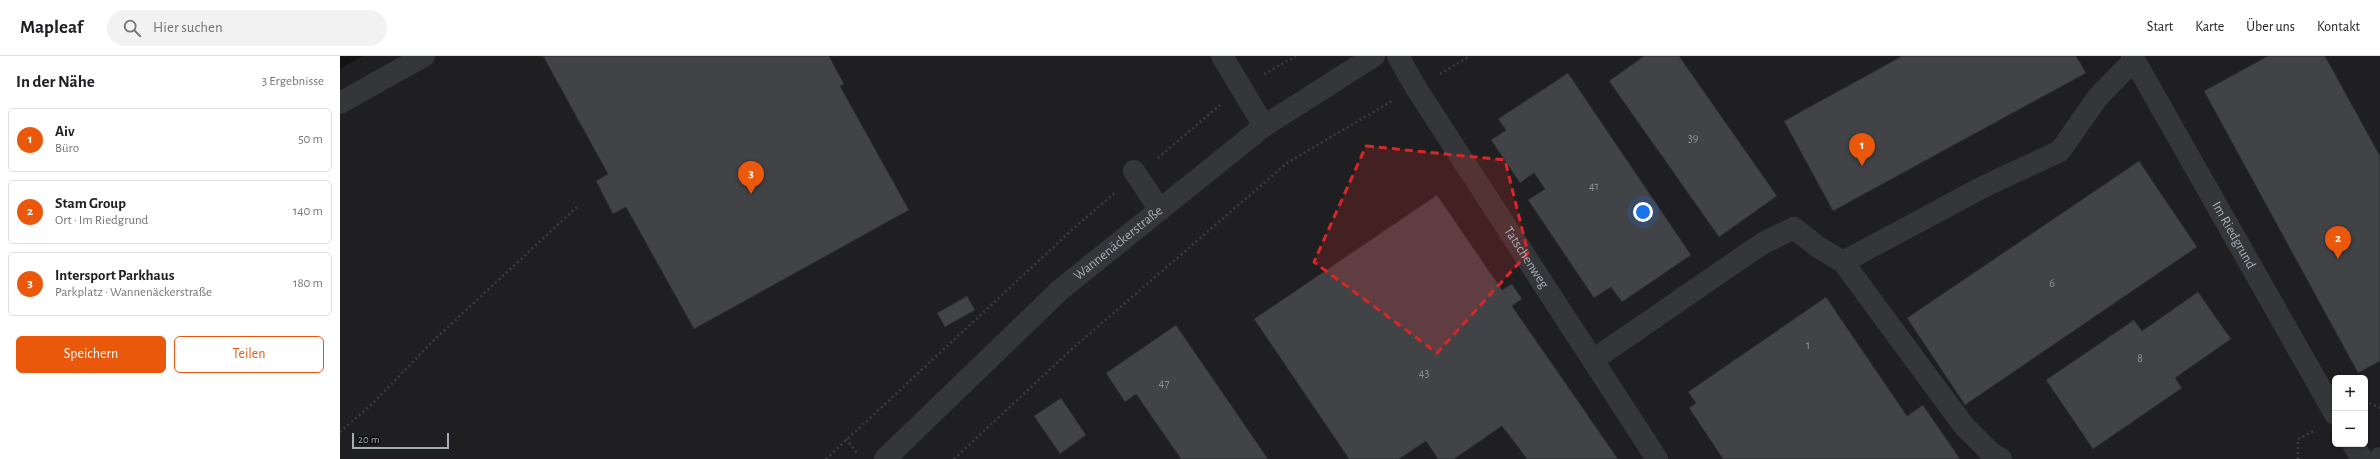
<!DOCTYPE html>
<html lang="de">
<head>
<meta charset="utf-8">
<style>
  body { margin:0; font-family:"Alegreya Sans",sans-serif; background:#f2f2f2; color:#202124 }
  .controls { position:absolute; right:12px; bottom:12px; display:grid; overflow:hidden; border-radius:6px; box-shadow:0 1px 3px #0004 }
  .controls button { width:36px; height:36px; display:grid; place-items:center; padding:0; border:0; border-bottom:1px solid #e0e0e0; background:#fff; color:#202124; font:20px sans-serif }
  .scale { position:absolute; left:12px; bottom:10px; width:97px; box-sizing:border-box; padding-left:4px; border:2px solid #a5acb4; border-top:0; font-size:11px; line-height:14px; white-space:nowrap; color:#a5acb4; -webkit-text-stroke:3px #0e0e0f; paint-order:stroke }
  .you { position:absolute; left:1303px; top:156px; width:14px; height:14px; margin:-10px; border:3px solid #fff; border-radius:50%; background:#1a73e8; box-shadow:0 0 0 6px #1a73e833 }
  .badge { display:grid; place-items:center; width:26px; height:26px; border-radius:50%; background:#ea580c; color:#fff; font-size:13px; font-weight:700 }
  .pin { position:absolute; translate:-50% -33px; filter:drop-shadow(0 1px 2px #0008) }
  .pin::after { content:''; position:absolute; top:21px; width:14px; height:12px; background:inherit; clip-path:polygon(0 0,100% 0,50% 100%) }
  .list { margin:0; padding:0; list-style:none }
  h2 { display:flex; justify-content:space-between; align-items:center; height:52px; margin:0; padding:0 16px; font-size:17px }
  h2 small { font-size:13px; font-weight:400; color:#757577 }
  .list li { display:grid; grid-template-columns:26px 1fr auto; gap:12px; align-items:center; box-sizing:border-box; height:64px; margin:0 8px 8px; padding:0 8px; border:1px solid #e0e0e0; border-radius:6px }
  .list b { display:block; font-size:15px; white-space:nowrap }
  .list p { margin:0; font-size:13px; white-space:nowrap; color:#757577 }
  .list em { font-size:13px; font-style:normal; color:#757577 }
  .actions { display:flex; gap:8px; padding:12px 16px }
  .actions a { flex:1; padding:9px 0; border:1px solid #ea580c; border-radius:6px; text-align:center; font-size:14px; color:#ea580c }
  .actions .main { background:#ea580c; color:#fff }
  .icon { flex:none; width:22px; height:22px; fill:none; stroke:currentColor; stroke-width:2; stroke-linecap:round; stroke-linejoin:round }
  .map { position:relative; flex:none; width:2040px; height:403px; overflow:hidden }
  header { display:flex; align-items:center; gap:24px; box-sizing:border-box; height:56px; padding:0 20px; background:#fff; border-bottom:1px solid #e0e0e0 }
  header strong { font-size:19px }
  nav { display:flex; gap:22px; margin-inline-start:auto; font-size:14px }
  .search { width:280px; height:36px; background:#f2f2f2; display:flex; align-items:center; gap:10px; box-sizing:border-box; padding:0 14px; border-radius:22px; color:#757577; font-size:15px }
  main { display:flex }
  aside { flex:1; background:#fff }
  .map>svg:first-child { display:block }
  .built { fill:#1f1f21; fill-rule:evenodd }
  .building { fill:#424347; stroke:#2d2d30 }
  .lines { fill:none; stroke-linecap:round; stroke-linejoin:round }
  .path { stroke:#3a3d40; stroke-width:2.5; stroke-dasharray:2 3; stroke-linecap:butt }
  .minor { stroke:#343639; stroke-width:22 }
  .marked { fill:#d62828; fill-opacity:0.2; stroke:#d62828; stroke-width:3; stroke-dasharray:8 5; stroke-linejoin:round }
  .labels { text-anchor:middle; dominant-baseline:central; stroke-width:3; stroke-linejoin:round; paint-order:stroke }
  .number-label { font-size:12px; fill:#8c9299 }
  .street-label { font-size:14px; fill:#a5acb4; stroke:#0e0e0f }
</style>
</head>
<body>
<header>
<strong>Mapleaf</strong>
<div class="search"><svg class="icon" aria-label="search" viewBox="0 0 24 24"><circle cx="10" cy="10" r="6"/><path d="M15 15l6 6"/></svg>Hier suchen</div>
<nav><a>Start</a><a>Karte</a><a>Über uns</a><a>Kontakt</a></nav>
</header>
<main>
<aside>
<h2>In der Nähe<small>3 Ergebnisse</small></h2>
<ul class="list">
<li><span class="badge">1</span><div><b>Aiv</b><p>Büro</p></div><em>50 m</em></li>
<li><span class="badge">2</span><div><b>Stam Group</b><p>Ort · Im Riedgrund</p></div><em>140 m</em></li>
<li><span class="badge">3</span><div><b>Intersport Parkhaus</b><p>Parkplatz · Wannenäckerstraße</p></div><em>180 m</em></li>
</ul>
<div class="actions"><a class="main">Speichern</a><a>Teilen</a></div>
</aside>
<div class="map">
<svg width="2040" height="403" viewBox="0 0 2040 403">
  <rect width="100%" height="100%" fill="#131314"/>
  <path class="built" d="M 23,0 L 2040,0 L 2040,403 L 0,403 L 0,13 ZM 1995,322 L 2025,322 L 2025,388 L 1995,388 Z"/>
  <path class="building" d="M 203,0 L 489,0 L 504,28 L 500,30 L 569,154 L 354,273 L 286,151 L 273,158 L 256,125 L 268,118 Z
    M 1304,0 L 1339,0 L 1437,140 L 1379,181 L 1269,25 Z
    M 1562,0 L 1736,0 L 1746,17 L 1493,155 L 1444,65 Z
    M 1928,0 L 1985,0 L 2040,100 L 2040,305 L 2018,317 L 1864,35 Z
    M 1228,17 L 1351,199 L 1282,246 L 1271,231 L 1254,242 L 1188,144 L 1205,133 L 1194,117 L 1180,127 L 1151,84 L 1166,74 L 1158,63 Z
    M 1799,105 L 1857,191 L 1625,349 L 1567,262 Z
    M 1097,139 L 1162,234 L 1172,228 L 1182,243 L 1172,250 L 1278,403 L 1187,403 L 1162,370 L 1114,403 L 1098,403 L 1086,385 L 1059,403 L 1009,403 L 914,263 Z
    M 1858,236 L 1891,283 L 1835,322 L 1842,332 L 1753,393 L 1706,324 L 1794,264 L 1802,275 Z
    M 627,240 L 635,254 L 605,271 L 597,257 Z
    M 1486,241 L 1567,360 L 1583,349 L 1620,403 L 1383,403 L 1349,352 L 1356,347 L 1348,336 Z
    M 836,269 L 928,403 L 841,403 L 796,338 L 785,346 L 766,317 Z
    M 721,342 L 746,379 L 720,398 L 694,360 Z"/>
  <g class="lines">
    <path class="path" d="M 924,18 L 956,0
      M 1100,18 L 1130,0
      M 818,102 L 880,49
      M 2025,345 L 2040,352
      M 0,376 L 31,349 L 94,284 L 239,149
      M 506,383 L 518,398
      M 486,403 L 735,171 L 775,137
      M 614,403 L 733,292 L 947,107 L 1052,45
      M 1958,403 L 1958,383 L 1974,375"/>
    <g class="minor">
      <path d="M 882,0 L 924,70"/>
      <path id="s1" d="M 1058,0 L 1076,32 L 1317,403"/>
      <path id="s2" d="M 1792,0 L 1995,358"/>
      <path d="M 0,47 L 84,0"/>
      <path d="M 794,115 L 820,154"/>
      <path d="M 1503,206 L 1624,370 L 1651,397 L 1661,403"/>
      <path d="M 1253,304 L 1423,187 L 1454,172 L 1478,191 L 1503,206 L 1643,131 L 1720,95 L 1758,41 L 1794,4"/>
      <path d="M 2013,388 L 2022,403"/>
      <path id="s3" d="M 545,403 L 720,234 L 924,70 L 1034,0"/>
      <path d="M 2039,403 L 2040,402"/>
    </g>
  </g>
  <path class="marked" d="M 1026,90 L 1165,104 L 1188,197 L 1097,297 L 974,206 Z"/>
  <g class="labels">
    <g class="number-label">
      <text x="1353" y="82">39</text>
      <text x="1254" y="130">41</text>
      <text x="1712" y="227">6</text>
      <text x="1468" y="289">1</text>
      <text x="1800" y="302">8</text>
      <text x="1084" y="317">43</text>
      <text x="824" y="327">47</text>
    </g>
    <g class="street-label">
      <text stroke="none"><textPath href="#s2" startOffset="206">Im Riedgrund</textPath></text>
      <text stroke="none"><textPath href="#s3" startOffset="318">Wannenäckerstraße</textPath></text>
      <text stroke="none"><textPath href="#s1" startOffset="239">Tatschenweg</textPath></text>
    </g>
  </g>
</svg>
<div class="controls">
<button>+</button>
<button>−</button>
</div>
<div class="scale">20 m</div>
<div class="you"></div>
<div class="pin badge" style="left:1522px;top:110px">1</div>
<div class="pin badge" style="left:1998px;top:203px">2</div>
<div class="pin badge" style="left:411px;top:138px">3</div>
</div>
</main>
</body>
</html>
